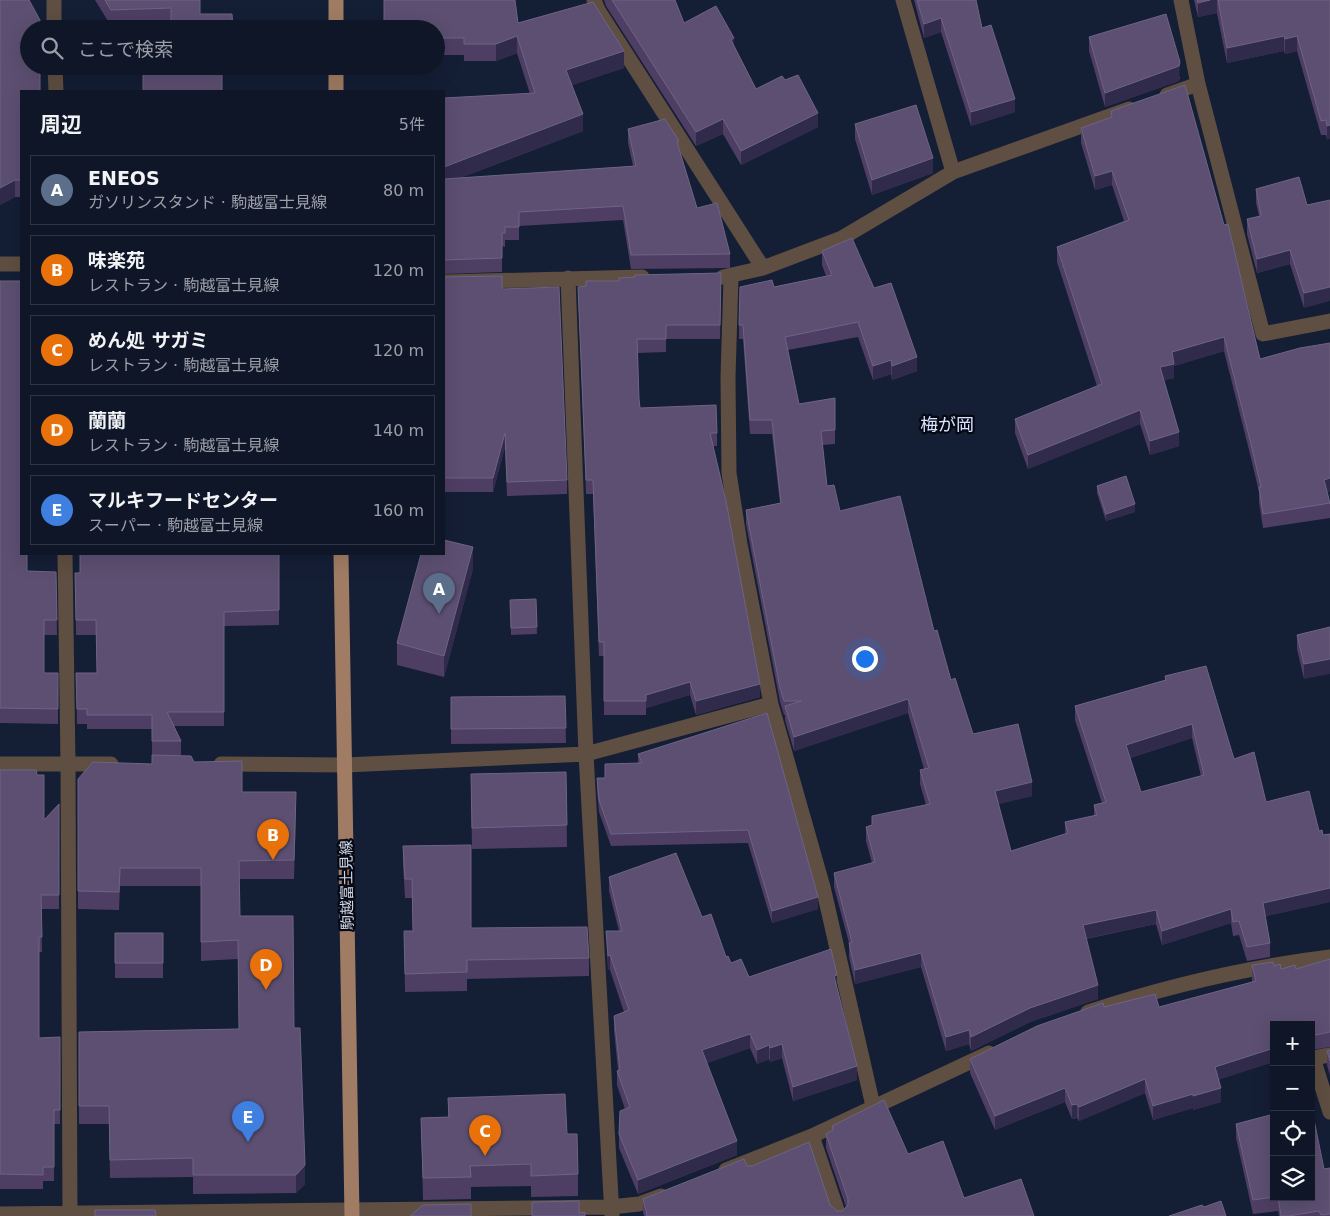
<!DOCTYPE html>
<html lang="ja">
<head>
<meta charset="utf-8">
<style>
  body { margin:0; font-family:"DejaVu Sans","Noto Sans JP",sans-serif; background:#1d2334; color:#f1f3f6 }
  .controls { position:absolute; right:15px; bottom:15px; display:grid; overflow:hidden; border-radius:0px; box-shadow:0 5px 20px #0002 }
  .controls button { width:45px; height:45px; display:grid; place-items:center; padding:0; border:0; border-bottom:1px solid #2f3545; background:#0f1628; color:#f1f3f6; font:25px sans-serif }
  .you { position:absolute; left:864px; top:658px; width:18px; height:18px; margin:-12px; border:4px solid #fff; border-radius:50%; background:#1a73e8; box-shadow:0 0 0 8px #1a73e833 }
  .badge { display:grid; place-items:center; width:32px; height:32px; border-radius:50%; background:#f2a17e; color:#fff; font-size:16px; font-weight:700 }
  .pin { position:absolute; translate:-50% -41px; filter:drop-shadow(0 1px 2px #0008) }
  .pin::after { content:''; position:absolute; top:26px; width:18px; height:15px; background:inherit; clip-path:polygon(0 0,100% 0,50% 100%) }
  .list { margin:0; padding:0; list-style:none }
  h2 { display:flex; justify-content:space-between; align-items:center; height:65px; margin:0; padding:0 20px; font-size:21px }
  h2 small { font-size:16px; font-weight:400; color:#9b9fa8 }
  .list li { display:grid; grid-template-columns:32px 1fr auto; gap:15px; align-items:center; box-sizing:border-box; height:70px; margin:0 10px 10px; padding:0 10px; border:1px solid #2f3545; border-radius:0px }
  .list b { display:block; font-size:19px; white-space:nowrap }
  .list p { margin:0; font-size:16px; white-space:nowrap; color:#9b9fa8 }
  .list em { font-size:16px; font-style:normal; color:#9b9fa8 }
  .icon { flex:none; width:28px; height:28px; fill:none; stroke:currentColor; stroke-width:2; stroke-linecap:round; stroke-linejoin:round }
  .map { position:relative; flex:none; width:1330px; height:1216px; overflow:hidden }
  .search { position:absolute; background:#0f1628; box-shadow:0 5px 20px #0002; left:20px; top:20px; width:425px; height:55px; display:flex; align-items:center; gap:12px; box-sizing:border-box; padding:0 18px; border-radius:28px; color:#9b9fa8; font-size:19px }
  .panel { position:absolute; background:#0f1628; box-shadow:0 5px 20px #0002; left:20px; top:90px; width:425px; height:465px; border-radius:0px }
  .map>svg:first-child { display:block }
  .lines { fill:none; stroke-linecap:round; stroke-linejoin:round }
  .minor { stroke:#5f4e42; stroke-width:15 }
  .major { stroke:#a07c64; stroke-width:15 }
  .wall { fill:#4e3e63; fill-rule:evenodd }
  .shaded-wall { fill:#312b4b }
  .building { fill:#5c4f71; stroke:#6e6484; fill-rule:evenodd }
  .labels { text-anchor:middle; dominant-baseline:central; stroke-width:4.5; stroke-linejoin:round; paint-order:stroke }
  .street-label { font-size:15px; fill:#cfd7e7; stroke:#050812 }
  .quarter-label { font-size:18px; fill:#d7e4fe; stroke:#050812 }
</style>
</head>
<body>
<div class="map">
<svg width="1330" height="1216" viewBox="0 0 1330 1216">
  <rect width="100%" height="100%" fill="#141e35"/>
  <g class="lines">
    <path class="minor" d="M 54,0 L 54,29
      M 594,0 L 598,10 L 763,268
      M 903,0 L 953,172
      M 1181,0 L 1198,84 L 1263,334 L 1330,321
      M 55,66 L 56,91
      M 1167,95 L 1198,84
      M 0,264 L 21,264
      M 723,277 L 763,268 L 842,238 L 953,172 L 1129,109
      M 731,277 L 728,377 L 729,473 L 740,544 L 771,704 L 823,887 L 873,1106
      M 568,278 L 586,754 L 612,1215
      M 444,282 L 642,277
      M 65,554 L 68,764 L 70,1216
      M 0,764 L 111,764
      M 221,764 L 345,765 L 586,754 L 771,704
      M 1088,1012 C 1167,986 1247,967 1330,957
      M 1330,1055 L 1313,1058 L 1330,1112
      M 812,1136 L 839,1216
      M 726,1170 L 812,1136 L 989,1053
      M 0,1214 L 611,1207 L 639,1204 L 661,1196"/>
    <path class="major" d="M 336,0 L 336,29
      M 336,66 L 336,91
      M 341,554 L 352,1216"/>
  </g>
  <path class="wall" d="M 0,0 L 21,91 L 21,197 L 15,197 L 0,205 Z
    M 95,0 L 200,0 L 200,14 L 171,24 L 111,26 Z
    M 604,0 L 675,0 L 684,23 L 734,46 L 756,89 L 785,80 L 818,127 L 741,165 L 723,134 L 696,146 L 606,6 Z
    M 914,0 L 976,0 L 982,28 L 1015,112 L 971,126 L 941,32 L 924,38 Z
    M 1194,0 L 1330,0 L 1327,140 L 1326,135 L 1321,135 L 1297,51 L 1285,54 L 1284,51 L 1227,63 L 1217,13 L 1198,17 Z
    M 518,23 L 624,68 L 572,85 L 583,131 L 460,178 L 633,166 L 628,143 L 628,129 L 679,149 L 697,208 L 730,254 L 730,268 L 631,269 L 623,220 L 519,226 L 519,240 L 505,240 L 505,247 L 502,246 L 502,272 L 444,274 L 444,98 L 530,94 L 517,53 L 496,61 L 464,61 L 464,55 L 436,55 L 436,29 Z
    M 1089,37 L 1180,77 L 1179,81 L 1105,107 L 1089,51 Z
    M 1111,111 L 1260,359 L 1327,493 L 1330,503 L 1330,518 L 1263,528 L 1259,502 L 1259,492 L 1251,458 L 1224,351 L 1174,366 L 1174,378 L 1164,380 L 1179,446 L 1150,455 L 1140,424 L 1028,469 L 1015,433 L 1015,419 L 1097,386 L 1057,262 L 1057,247 L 1124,221 L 1112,185 L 1095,190 L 1081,143 L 1081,128 L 1111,117 Z
    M 855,124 L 933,173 L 872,195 L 855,139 Z
    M 1256,189 L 1307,205 L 1304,308 L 1290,264 L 1257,273 L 1247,234 L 1247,219 L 1259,216 L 1256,203 Z
    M 822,251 L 874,288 L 917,371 L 892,380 L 891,374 L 873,380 L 858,337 L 788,350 L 799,404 L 835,398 L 835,444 L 822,445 L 827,486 L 840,511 L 934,631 L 951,680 L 973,734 L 1032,796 L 998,804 L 1011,851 L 1065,834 L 1065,822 L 1094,816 L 1094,805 L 1102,803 L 1075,720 L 1075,706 L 1165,680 L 1165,676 L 1234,759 L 1266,802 L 1319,831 L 1323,835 L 1330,834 L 1330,902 L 1265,916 L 1270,943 L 1270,957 L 1247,961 L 1239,935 L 1233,936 L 1231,923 L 1162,945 L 1156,924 L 1086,939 L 1098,999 L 1030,1022 L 971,1051 L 969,1044 L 946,1051 L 921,967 L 855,984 L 849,957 L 849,943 L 834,887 L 834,873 L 872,863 L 866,841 L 866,827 L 926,805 L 920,784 L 920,770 L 924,769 L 908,713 L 794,751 L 785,720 L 785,715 L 784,715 L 780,702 L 746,524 L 746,510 L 780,503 L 772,434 L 750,434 L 743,339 L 739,339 L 739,325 L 774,287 L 826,276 L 822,265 ZM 1192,738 L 1201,776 L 1141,792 L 1130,758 Z
    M 444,277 L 502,289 L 567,480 L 567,494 L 507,496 L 505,447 L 493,492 L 444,492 Z
    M 0,281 L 27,571 L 56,572 L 57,635 L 44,635 L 44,673 L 58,673 L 58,724 L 0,723 Z
    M 586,286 L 721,287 L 720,339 L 666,339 L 666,352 L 638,353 L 639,399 L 640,408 L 717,433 L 717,446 L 713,446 L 760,697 L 696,715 L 690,695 L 646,708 L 646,715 L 604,715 L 604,656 L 599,656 L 593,494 L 586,494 L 578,287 Z
    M 1097,486 L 1135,512 L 1106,521 L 1097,493 Z
    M 279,554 L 279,625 L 224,626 L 224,726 L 174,726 L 181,741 L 181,755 L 152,755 L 152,729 L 87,729 L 87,724 L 77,724 L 76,673 L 97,673 L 96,635 L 76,635 L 75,573 Z
    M 473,569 L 444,677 L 397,665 L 397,643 Z
    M 536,599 L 537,634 L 511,635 L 510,600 Z
    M 1330,627 L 1304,679 L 1297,649 L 1297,635 Z
    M 565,696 L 566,743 L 451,744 L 451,697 Z
    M 767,713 L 818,909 L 772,923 L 748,843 L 611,846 L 599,812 L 597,790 L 597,778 L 605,778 L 638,763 L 638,754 Z
    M 194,762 L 242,792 L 296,810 L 294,879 L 239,879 L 240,916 L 294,1028 L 305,1184 L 296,1193 L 193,1194 L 193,1177 L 110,1178 L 109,1124 L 79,1124 L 79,1032 L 239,1029 L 238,959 L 201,961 L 201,886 L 120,886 L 119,910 L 78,909 L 78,779 L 152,764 Z
    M 0,770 L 44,820 L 59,804 L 59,909 L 41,909 L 42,952 L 39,952 L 39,1038 L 60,1037 L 60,1124 L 54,1124 L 54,1181 L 43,1181 L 43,1189 L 0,1189 Z
    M 566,772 L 567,847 L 472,849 L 471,795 Z
    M 403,846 L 471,928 L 589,958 L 589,976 L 467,979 L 467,991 L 405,992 L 404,931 L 413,931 L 412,898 L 405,898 L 403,864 Z
    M 609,877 L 702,917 L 726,957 L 731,963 L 749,977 L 837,986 L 857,1080 L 793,1101 L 782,1058 L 770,1062 L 769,1059 L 757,1064 L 750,1048 L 707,1063 L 737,1155 L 638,1194 L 619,1148 L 619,1134 L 625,1109 L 617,1085 L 617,1071 L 618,1070 L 614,1030 L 614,1016 L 624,1012 L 610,970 L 608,970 L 606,931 L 619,931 L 609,891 Z
    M 115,933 L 163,933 L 163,978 L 115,978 Z
    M 1330,959 L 1330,1047 L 1311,1050 L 1311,1025 L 1219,1080 L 1221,1102 L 1193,1110 L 1193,1108 L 1153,1120 L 1145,1093 L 1079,1121 L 1077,1118 L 1072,1119 L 1065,1102 L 995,1130 L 970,1073 L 970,1059 L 1104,1007 L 1159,1007 L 1252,982 L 1252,965 L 1274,966 L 1281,969 L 1296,969 Z
    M 1330,1050 L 1330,1076 L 1327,1065 L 1327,1051 Z
    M 448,1098 L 567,1134 L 578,1174 L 578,1196 L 531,1197 L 531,1186 L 471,1187 L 471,1199 L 423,1200 L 421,1118 L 448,1117 Z
    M 1274,1114 L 1274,1197 L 1311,1197 L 1324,1169 L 1330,1168 L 1330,1216 L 1279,1216 L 1278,1211 L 1253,1214 L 1236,1138 L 1236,1124 Z
    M 832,1126 L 908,1154 L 964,1198 L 1034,1216 L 644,1216 L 643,1212 L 643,1199 L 747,1166 L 830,1205 L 837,1211 L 842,1211 L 846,1207 L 826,1148 L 826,1134 L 832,1131 Z"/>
  <path class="shaded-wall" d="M 1210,0 L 1217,0 L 1217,13 L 1198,17 L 1198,3 Z
    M 941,18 L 941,32 L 924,38 L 924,24 Z
    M 517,36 L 517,53 L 496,61 L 496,44 Z
    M 1284,36 L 1284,51 L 1227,63 L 1227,48 Z
    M 1297,36 L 1297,51 L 1285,54 L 1285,39 Z
    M 734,38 L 734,52 L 731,40 Z
    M 624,51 L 624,68 L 566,87 L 566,70 Z
    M 1180,62 L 1179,81 L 1105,107 L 1105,93 Z
    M 1015,99 L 1015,112 L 971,126 L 971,112 Z
    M 818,113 L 818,127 L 741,165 L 741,151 Z
    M 583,114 L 583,131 L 444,184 L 444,167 Z
    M 723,119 L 723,134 L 696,146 L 696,132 Z
    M 1330,125 L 1330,139 L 1327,140 L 1327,126 Z
    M 933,158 L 933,173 L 872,195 L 872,180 Z
    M 1112,171 L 1112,185 L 1095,190 L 1095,176 Z
    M 15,180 L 15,197 L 0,205 L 0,188 Z
    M 1290,250 L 1290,264 L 1257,273 L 1257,259 Z
    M 1330,287 L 1330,301 L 1304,308 L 1304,293 Z
    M 1224,337 L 1224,351 L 1174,366 L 1174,378 L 1160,381 L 1160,367 L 1172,352 Z
    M 917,357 L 917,371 L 892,380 L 892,366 Z
    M 891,360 L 891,374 L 873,380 L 873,366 Z
    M 1140,410 L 1140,424 L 1028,469 L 1028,455 Z
    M 1179,432 L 1179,446 L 1150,455 L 1150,441 Z
    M 505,433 L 505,447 L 493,492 L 493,478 Z
    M 1330,478 L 1330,492 L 1324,494 L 1324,480 Z
    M 1135,504 L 1135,512 L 1106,521 L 1106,514 Z
    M 473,547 L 473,569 L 444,677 L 444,656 Z
    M 1330,659 L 1330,674 L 1304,679 L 1304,664 Z
    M 690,682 L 690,695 L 646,708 L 646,695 Z
    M 760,684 L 760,697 L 696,715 L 696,701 Z
    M 908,699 L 908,713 L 794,751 L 794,737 Z
    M 1192,724 L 1192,738 L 1126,759 L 1126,745 Z
    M 1032,782 L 1032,796 L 995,805 L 995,791 Z
    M 296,792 L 296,810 L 294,879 L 294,860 Z
    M 1330,888 L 1330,902 L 1263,917 L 1263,903 Z
    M 818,897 L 818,909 L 772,923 L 772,911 Z
    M 1231,909 L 1231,923 L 1162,945 L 1162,931 Z
    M 1156,910 L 1156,924 L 1083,939 L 1083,925 Z
    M 921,953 L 921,967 L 855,984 L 855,970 Z
    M 610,955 L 610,970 L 608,970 L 608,956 Z
    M 837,975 L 837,989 L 834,976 Z
    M 1098,985 L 1098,999 L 1030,1022 L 971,1051 L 971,1037 L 1030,1008 Z
    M 969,1030 L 969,1044 L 946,1051 L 946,1037 Z
    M 750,1034 L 750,1048 L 702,1065 L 702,1050 Z
    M 782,1044 L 782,1058 L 770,1062 L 770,1048 Z
    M 769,1045 L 769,1059 L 757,1064 L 757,1050 Z
    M 1274,1048 L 1274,1062 L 1215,1081 L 1215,1067 Z
    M 857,1066 L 857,1080 L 793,1101 L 793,1087 Z
    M 1145,1079 L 1145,1093 L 1079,1121 L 1079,1107 Z
    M 1065,1088 L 1065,1102 L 995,1130 L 995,1116 Z
    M 1221,1088 L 1221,1102 L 1193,1110 L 1193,1096 Z
    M 1193,1094 L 1193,1108 L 1153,1120 L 1153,1106 Z
    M 1077,1104 L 1077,1118 L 1072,1119 L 1072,1105 Z
    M 737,1141 L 737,1155 L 638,1194 L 638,1180 Z
    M 305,1165 L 305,1184 L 296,1193 L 296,1175 Z"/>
  <path class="building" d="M 0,0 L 29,0 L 40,20 L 40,29 L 29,29 L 29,66 L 40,66 L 40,91 L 21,91 L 21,180 L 15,180 L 0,188 Z
    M 105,0 L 200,0 L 200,14 L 232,14 L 233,29 L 171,29 L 171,8 L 111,10 Z
    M 384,0 L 515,0 L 518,23 L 593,2 L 624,51 L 566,70 L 583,114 L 444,167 L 444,98 L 535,93 L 517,36 L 496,44 L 464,44 L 464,38 L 436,38 L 436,29 L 384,29 Z
    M 612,0 L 675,0 L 684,23 L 716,6 L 734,38 L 731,40 L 756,89 L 782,76 L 785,80 L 798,75 L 818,113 L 741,151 L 723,119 L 696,132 Z
    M 917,0 L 976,0 L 982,28 L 991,25 L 1015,99 L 971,112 L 941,18 L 924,24 Z
    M 1197,0 L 1210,0 L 1198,3 Z
    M 1218,0 L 1330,0 L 1330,125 L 1327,126 L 1326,120 L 1321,121 L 1297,36 L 1285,39 L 1284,36 L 1227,48 Z
    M 1166,14 L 1180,62 L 1179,66 L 1105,93 L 1089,37 Z
    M 143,66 L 222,66 L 222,91 L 143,91 Z
    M 1185,85 L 1224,225 L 1228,224 L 1260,359 L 1300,348 L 1330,343 L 1330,478 L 1324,480 L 1330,503 L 1263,514 L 1259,487 L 1261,487 L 1251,444 L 1224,337 L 1172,352 L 1174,364 L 1160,367 L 1179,432 L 1150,441 L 1140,410 L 1028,455 L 1015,419 L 1102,384 L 1057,247 L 1129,220 L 1112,171 L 1095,176 L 1081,128 L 1112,117 L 1111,111 Z
    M 916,105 L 933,158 L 872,180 L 855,124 Z
    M 665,119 L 679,141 L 677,142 L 697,208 L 717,203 L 730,254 L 631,255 L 623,206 L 519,212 L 519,227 L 505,227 L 505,233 L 502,233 L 502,258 L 444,260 L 444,179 L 636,166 L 628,129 Z
    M 1299,177 L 1307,205 L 1330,200 L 1330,287 L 1304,293 L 1290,250 L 1257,259 L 1247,219 L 1261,216 L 1256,189 Z
    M 852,238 L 874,288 L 891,283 L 917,357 L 892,366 L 891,360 L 873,366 L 858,322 L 785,337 L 799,404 L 835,398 L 835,430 L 821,431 L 827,486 L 834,485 L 840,511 L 900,496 L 934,631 L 937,630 L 951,680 L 955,678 L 973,734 L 1018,724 L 1032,782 L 995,791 L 1011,851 L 1068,833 L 1065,822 L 1097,815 L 1094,805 L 1106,802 L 1075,706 L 1166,680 L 1165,676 L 1206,666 L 1234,759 L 1254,752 L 1266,802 L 1309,791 L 1319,831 L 1322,830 L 1323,835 L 1330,834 L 1330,888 L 1263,903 L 1270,943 L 1247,947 L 1239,921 L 1233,922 L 1231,909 L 1162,931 L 1156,910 L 1083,925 L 1098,985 L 1030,1008 L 971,1037 L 969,1030 L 946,1037 L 921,953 L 855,970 L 849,943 L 852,942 L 834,873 L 875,862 L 866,827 L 872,825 L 872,816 L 930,804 L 920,770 L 929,768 L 908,699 L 794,737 L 785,706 L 801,701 L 784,701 L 780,688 L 746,510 L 781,503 L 772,420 L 750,420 L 743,325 L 739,325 L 740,287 L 772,280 L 774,287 L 832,275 L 822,251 ZM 1192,724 L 1204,775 L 1141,792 L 1126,745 Z
    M 721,273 L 720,325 L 666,325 L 666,339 L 637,339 L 639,399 L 640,408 L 716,405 L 717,433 L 710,433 L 726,501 L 760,684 L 696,701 L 690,682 L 646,695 L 646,701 L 604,701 L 604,642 L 599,642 L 593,480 L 586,480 L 578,287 L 586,286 L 586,281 L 619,281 L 619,278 L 635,277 L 635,275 Z
    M 502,276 L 502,289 L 559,287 L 567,480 L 507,482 L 505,433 L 493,478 L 444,478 L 444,277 Z
    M 0,281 L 21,281 L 21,554 L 27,554 L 27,571 L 56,572 L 57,620 L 44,620 L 44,673 L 58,673 L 58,709 L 0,708 Z
    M 1126,476 L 1135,504 L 1106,514 L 1097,486 Z
    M 444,540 L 473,547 L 444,656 L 397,643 L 421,554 L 444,554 Z
    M 80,554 L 279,554 L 279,610 L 224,612 L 224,712 L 167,712 L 181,741 L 152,741 L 152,715 L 87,715 L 87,709 L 77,709 L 76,673 L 97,673 L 96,620 L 76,620 L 75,573 L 80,573 Z
    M 536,599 L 537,627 L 511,628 L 510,600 Z
    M 1330,627 L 1330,659 L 1304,664 L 1297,635 Z
    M 565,696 L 566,728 L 451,729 L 451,697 Z
    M 767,713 L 818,897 L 772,911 L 748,830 L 611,834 L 599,800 L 597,778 L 605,778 L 605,764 L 642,763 L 638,754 Z
    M 152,755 L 191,756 L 194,762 L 242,761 L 242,792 L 296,792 L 294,860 L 239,861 L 240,916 L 293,916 L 294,1028 L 300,1028 L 305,1165 L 296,1175 L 193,1175 L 193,1158 L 110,1160 L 109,1106 L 79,1106 L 79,1032 L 239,1029 L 238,940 L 201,942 L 201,868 L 120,868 L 119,892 L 78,891 L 78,779 L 93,762 L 152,764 Z
    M 0,770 L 36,770 L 37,775 L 44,775 L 44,820 L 59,804 L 59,895 L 41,895 L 42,937 L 39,937 L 39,1038 L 60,1037 L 60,1110 L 54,1110 L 54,1167 L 43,1167 L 43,1175 L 0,1174 Z
    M 566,772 L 567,825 L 472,828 L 471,774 Z
    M 471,845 L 471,928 L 587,927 L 589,958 L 467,960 L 467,972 L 405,974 L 404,931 L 413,931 L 412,879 L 405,879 L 403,846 Z
    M 676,853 L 702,917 L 711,914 L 726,957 L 728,956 L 731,963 L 741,959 L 749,977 L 831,949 L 837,975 L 834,976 L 857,1066 L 793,1087 L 782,1044 L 770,1048 L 769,1045 L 757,1050 L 750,1034 L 702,1050 L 737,1141 L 638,1180 L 619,1134 L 620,1111 L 630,1107 L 617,1071 L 620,1070 L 614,1016 L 629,1010 L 610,955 L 608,956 L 606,931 L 622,931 L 609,877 Z
    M 115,933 L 163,933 L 163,963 L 115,963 Z
    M 1330,959 L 1330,1032 L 1311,1036 L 1311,1025 L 1274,1025 L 1274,1048 L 1215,1067 L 1221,1088 L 1193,1096 L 1193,1094 L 1153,1106 L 1145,1079 L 1079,1107 L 1077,1104 L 1072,1105 L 1065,1088 L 995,1116 L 970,1059 L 1037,1026 L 1103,1003 L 1104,1007 L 1155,994 L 1159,1007 L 1256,981 L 1252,965 L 1273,962 L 1274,966 L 1280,964 L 1281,969 L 1295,965 L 1296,969 Z
    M 1330,1050 L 1330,1061 L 1327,1051 Z
    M 565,1094 L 567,1134 L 577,1134 L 578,1174 L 531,1176 L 531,1164 L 470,1166 L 471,1177 L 423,1178 L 421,1118 L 449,1117 L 448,1098 Z
    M 884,1100 L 908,1154 L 943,1141 L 964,1198 L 1021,1179 L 1034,1216 L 646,1216 L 647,1215 L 643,1199 L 744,1159 L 747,1166 L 752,1166 L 809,1142 L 830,1205 L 837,1211 L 842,1211 L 848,1205 L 848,1199 L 826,1134 L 833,1130 L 832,1126 Z
    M 1311,1105 L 1324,1169 L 1330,1168 L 1330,1214 L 1321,1215 L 1319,1211 L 1289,1216 L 1281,1216 L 1278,1197 L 1311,1197 Z
    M 1274,1114 L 1274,1197 L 1253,1200 L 1236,1124 Z
    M 579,1201 L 579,1213 L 585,1212 L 585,1216 L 532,1216 L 532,1202 Z
    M 1221,1201 L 1226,1216 L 1169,1216 L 1202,1205 L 1204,1207 Z
    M 471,1204 L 471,1216 L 410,1216 L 423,1205 Z
    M 95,1210 L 155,1210 L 156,1216 L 95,1216 Z"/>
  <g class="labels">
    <g class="street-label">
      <text transform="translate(347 885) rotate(-91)">駒越富士見線</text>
    </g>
    <g class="quarter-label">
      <text x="947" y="424">梅が岡</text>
    </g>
  </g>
</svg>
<div class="controls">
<button>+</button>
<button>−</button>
<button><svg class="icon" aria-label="locate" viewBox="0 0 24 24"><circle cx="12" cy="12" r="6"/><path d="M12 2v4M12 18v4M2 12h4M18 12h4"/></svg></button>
<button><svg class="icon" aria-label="layers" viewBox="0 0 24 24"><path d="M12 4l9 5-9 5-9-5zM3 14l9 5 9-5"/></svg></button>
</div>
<div class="you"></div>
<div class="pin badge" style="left:439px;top:614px;background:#5c6f8a">A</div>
<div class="pin badge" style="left:273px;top:860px;background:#e8710a">B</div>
<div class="pin badge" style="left:485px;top:1156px;background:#e8710a">C</div>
<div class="pin badge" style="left:266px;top:990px;background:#e8710a">D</div>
<div class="pin badge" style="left:248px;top:1142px;background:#3f7fe0">E</div>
<div class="search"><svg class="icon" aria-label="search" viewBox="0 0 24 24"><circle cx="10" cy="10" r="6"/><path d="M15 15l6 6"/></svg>ここで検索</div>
<section class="panel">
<h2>周辺<small>5件</small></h2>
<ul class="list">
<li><span class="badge" style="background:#5c6f8a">A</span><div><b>ENEOS</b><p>ガソリンスタンド · 駒越富士見線</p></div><em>80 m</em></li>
<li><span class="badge" style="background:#e8710a">B</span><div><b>味楽苑</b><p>レストラン · 駒越富士見線</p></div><em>120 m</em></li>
<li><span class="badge" style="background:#e8710a">C</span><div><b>めん処 サガミ</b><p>レストラン · 駒越富士見線</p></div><em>120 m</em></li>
<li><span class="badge" style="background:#e8710a">D</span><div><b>蘭蘭</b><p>レストラン · 駒越富士見線</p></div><em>140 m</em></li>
<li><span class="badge" style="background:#3f7fe0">E</span><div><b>マルキフードセンター</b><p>スーパー · 駒越富士見線</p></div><em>160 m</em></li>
</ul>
</section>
</div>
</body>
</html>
